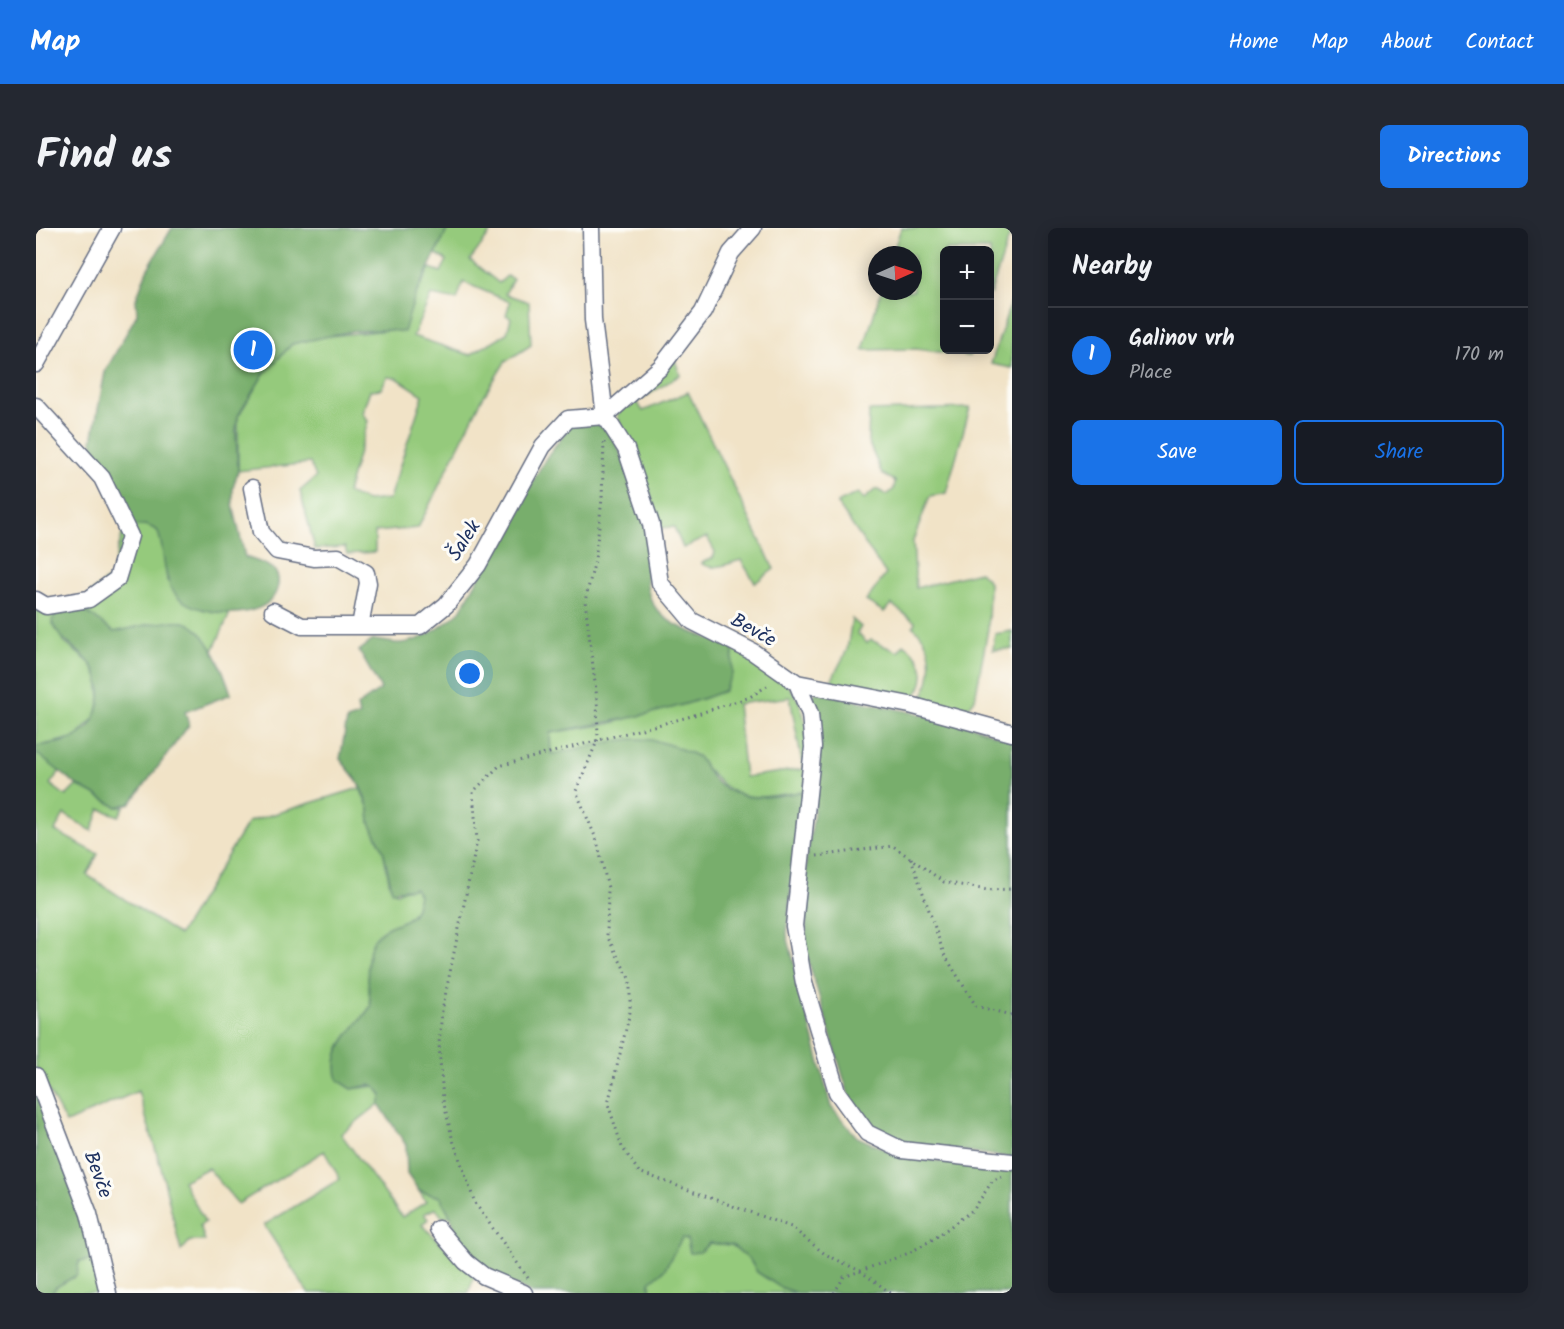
<!DOCTYPE html>
<html lang="en">
<head>
<meta charset="utf-8">
<style>
  body { margin:0; font-family:Kalam,sans-serif; background:#242831; color:#f1f3f6 }
  .controls { position:absolute; right:18px; top:18px; display:grid; overflow:hidden; border-radius:9px; box-shadow:0 3px 15px #0003 }
  .controls button { width:54px; height:54px; display:grid; place-items:center; padding:0; border:0; border-bottom:2px solid #363941; background:#171b24; color:#f1f3f6; font:30px sans-serif }
  .compass { position:absolute; left:832px; top:18px; width:54px; height:54px; border-radius:50%; background:#171b24; box-shadow:0 3px 15px #0003; rotate:87deg }
  .you { position:absolute; left:434px; top:446px; width:21px; height:21px; margin:-15px; border:4px solid #fff; border-radius:50%; background:#1a73e8; box-shadow:0 0 0 9px #1a73e833 }
  .badge { display:grid; place-items:center; width:39px; height:39px; border-radius:50%; background:#1a73e8; color:#fff; font-size:20px; font-weight:700 }
  .pin { position:absolute; translate:-50% -50%; border:3px solid #fff; box-shadow:0 2px 6px #0006 }
  .list { margin:0; padding:0; list-style:none }
  h2 { display:flex; justify-content:space-between; align-items:center; height:78px; margin:0; padding:0 24px; font-size:26px }
  h2 small { font-size:20px; font-weight:400; color:#9ea1a6 }
  .list li { display:grid; grid-template-columns:39px 1fr auto; gap:18px; align-items:center; box-sizing:border-box; height:96px; padding:0 24px; border-top:2px solid #363941 }
  .list b { display:block; font-size:22px; white-space:nowrap }
  .list p { margin:0; font-size:20px; white-space:nowrap; color:#9ea1a6 }
  .list em { font-size:20px; font-style:normal; color:#9ea1a6 }
  .actions { display:flex; gap:12px; padding:18px 24px }
  .actions a { flex:1; padding:14px 0; border:2px solid #1a73e8; border-radius:9px; text-align:center; font-size:21px; color:#1a73e8 }
  .actions .main { background:#1a73e8; color:#fff }
  .map { position:relative; flex:none; width:976px; height:1065px; overflow:hidden; border-radius:9px }
  header { display:flex; align-items:center; gap:36px; box-sizing:border-box; height:84px; padding:0 30px; background:#1a73e8; color:#fff }
  header strong { font-size:28px }
  nav { display:flex; gap:33px; margin-inline-start:auto; font-size:21px }
  .intro { display:flex; align-items:center; justify-content:space-between; box-sizing:border-box; height:144px; padding:0 36px }
  h1 { margin:0; font-size:42px }
  .button { padding:15px 27px; border-radius:9px; background:#1a73e8; color:#fff; font-size:21px; font-weight:700 }
  main { display:flex; gap:36px; padding:0 36px }
  aside { flex:1; background:#171b24; border-radius:9px; box-shadow:0 3px 15px #0003 }
  .map>svg:first-child { display:block }
  .green { fill:#95ca7c; stroke:#587c6d; stroke-width:1.5; fill-rule:evenodd }
  .forest { fill:#78ae6c; stroke:#4a6e65; stroke-width:1.5 }
  .lines { fill:none; stroke-linecap:round; stroke-linejoin:round }
  .minor-casing { stroke:#666e83; stroke-width:19 }
  .path { stroke:#666e83; stroke-width:3; stroke-dasharray:1.5 4.5; stroke-linecap:butt }
  .minor { stroke:#fff; stroke-width:16 }
  .labels { text-anchor:middle; dominant-baseline:central; stroke-width:6; stroke-linejoin:round; paint-order:stroke }
  .street-label { font-size:20px; fill:#1b2f5e; stroke:#fdfcf7 }
</style>
</head>
<body>
<header>
<strong>Map</strong>
<nav><a>Home</a><a>Map</a><a>About</a><a>Contact</a></nav>
</header>
<div class="intro"><h1>Find us</h1><a class="button">Directions</a></div>
<main>
<div class="map">
<svg width="976" height="1065" viewBox="0 0 976 1065">
  <rect width="100%" height="100%" fill="#fdfcf7"/>
  <filter id="ink" filterUnits="userSpaceOnUse"><feTurbulence type="fractalNoise" baseFrequency=".0167" numOctaves="2"/><feDisplacementMap in="SourceGraphic" scale="12" xChannelSelector="R" yChannelSelector="G"/><feConvolveMatrix kernelMatrix="1 2 1 2 8 2 1 2 1" color-interpolation-filters="sRGB"/></filter>
  <filter id="wash" filterUnits="userSpaceOnUse"><feTurbulence type="fractalNoise" baseFrequency=".008" numOctaves="4" result="noise"/><feDisplacementMap in="SourceGraphic" scale="24" xChannelSelector="R" yChannelSelector="G"/><feGaussianBlur stdDeviation="1.35" result="paint"/><feColorMatrix in="noise" values="0 0 0 0 0 0 0 0 0 0 0 0 0 0 0 0 0 1.4 0 .05"/><feComposite in="paint" operator="in"/></filter>
  <g filter="url(#wash)">
    <rect width="100%" height="100%" fill="#f1e3c7"/>
    <path class="green" d="M 412,0 L 458,0 L 434,32 L 463,55 L 471,48 L 477,51 L 469,66 L 493,74 L 495,117 L 469,134 L 446,171 L 382,300 L 339,304 L 339,324 L 311,326 L 309,319 L 279,321 L 264,263 L 280,249 L 274,235 L 202,243 L 202,188 L 227,147 L 256,116 L 283,109 L 352,102 L 373,86 L 379,68 L 394,40 L 405,44 L 411,32 L 400,26 ZM 427,54 L 474,74 L 470,87 L 475,90 L 471,105 L 434,127 L 377,108 L 395,67 L 421,72 ZM 351,149 L 361,150 L 387,167 L 353,271 L 331,273 L 311,265 L 332,193 L 326,185 L 334,162 L 345,161 Z
      M 865,0 L 976,0 L 954,67 L 954,22 L 909,22 L 909,122 L 935,122 L 933,128 L 880,121 L 827,122 L 845,63 L 877,63 L 877,27 L 856,27 Z
      M 976,70 L 976,140 L 955,136 Z
      M 639,132 L 644,147 L 601,174 L 607,183 L 652,164 L 738,341 L 719,355 L 705,332 C 693,335 675,344 665,335 L 677,330 L 679,324 L 671,309 L 647,320 L 638,299 L 622,300 L 614,264 L 582,190 L 582,185 Z
      M 934,180 L 910,265 L 894,268 L 877,313 L 880,360 L 943,344 L 950,349 L 953,355 L 952,401 L 939,471 L 933,479 L 910,480 L 885,473 C 897,449 901,418 877,399 L 879,394 L 855,376 L 848,384 L 830,373 L 850,346 L 801,275 L 822,265 L 828,271 L 840,261 L 851,267 L 858,261 L 859,253 L 846,246 L 832,213 L 833,183 Z
      M 110,297 L 121,302 L 128,316 L 131,353 L 162,379 L 194,385 L 177,423 L 168,410 L 148,394 L 78,404 L 41,377 L 75,348 L 88,299 Z
      M 0,382 L 21,382 L 28,414 L 54,435 L 62,450 L 64,470 L 60,488 L 40,509 L 0,519 Z
      M 816,391 L 825,399 L 821,405 L 831,415 L 835,412 L 862,424 L 868,416 C 889,431 895,454 874,473 L 794,455 L 811,422 Z
      M 976,403 L 976,421 L 957,422 L 959,406 Z
      M 697,419 C 713,430 732,440 747,453 C 779,480 770,527 769,563 C 715,572 696,577 661,528 L 584,513 L 515,527 L 513,505 L 572,496 L 671,469 L 696,446 ZM 754,469 L 767,541 L 709,549 L 701,476 Z
      M 0,525 L 25,542 L 14,556 L 30,568 L 41,557 L 81,579 L 88,579 L 83,588 L 64,581 L 56,603 L 28,586 L 19,603 L 62,626 L 51,647 L 143,707 L 212,594 L 324,560 L 333,581 L 334,595 L 347,621 L 354,658 L 361,665 L 370,660 L 379,660 L 383,666 C 381,681 377,689 363,696 L 334,770 L 335,778 C 320,801 291,819 303,852 L 316,861 L 339,858 L 346,867 L 343,876 L 305,906 L 366,989 L 390,974 L 383,963 L 404,969 L 415,989 L 406,989 L 400,980 L 388,986 L 392,991 L 386,997 L 439,1048 L 432,1065 L 272,1065 L 228,997 L 304,951 L 288,923 L 202,976 L 172,940 L 147,953 L 169,994 L 164,998 L 169,1013 L 154,1013 L 145,1023 L 125,940 L 102,863 L 30,895 L 0,840 Z
      M 646,1010 L 651,1010 L 664,1024 L 673,1015 L 696,1017 L 714,1032 L 721,1044 L 744,1059 L 760,1065 L 614,1065 L 614,1054 L 628,1042 Z
      M 58,1032 L 65,1065 L 16,1065 L 20,1059 L 41,1047 L 43,1033 Z"/>
    <path class="forest" d="M 136,0 L 412,0 L 379,68 L 368,104 L 352,102 L 317,103 L 256,116 L 227,147 L 202,188 L 200,203 L 202,243 L 197,260 L 197,277 L 209,329 C 217,332 232,336 238,342 C 244,349 243,357 240,364 C 227,394 166,388 144,371 C 124,355 131,323 121,302 L 110,297 L 88,299 L 68,242 L 58,225 L 56,213 L 69,144 L 101,86 L 100,71 L 111,42 Z
      M 557,194 L 575,203 C 584,225 607,272 610,294 C 613,313 610,334 611,354 C 613,399 664,405 697,419 L 696,446 L 688,463 C 632,485 573,494 514,505 L 515,526 C 551,521 592,503 628,515 C 637,518 655,524 662,529 C 668,535 672,545 678,552 C 704,577 737,569 769,563 L 758,631 L 751,707 L 795,879 L 821,909 L 860,926 L 933,938 L 976,942 L 976,1065 L 760,1065 L 744,1059 L 721,1044 L 714,1032 L 696,1017 L 673,1015 L 664,1024 L 654,1025 L 651,1011 L 646,1010 L 628,1042 L 614,1054 L 614,1065 L 495,1065 L 461,1049 L 429,1026 L 413,985 L 404,969 L 383,963 L 371,946 L 370,917 L 343,876 L 346,867 L 339,858 L 334,857 L 316,861 L 302,852 C 292,819 320,801 335,778 C 332,757 325,716 347,702 C 368,689 379,697 383,666 L 379,660 L 356,663 L 347,621 L 334,595 L 333,581 L 328,567 L 320,551 L 304,531 L 311,492 L 323,488 L 321,478 L 345,461 L 323,423 L 337,412 C 346,412 357,416 365,415 C 387,413 409,397 424,383 L 510,230 L 535,196 Z
      M 41,377 L 78,404 C 96,400 130,391 148,394 C 171,399 189,446 195,466 L 149,484 L 153,497 L 95,575 L 81,579 L 41,557 L 0,525 L 0,518 C 12,516 30,515 41,508 C 66,494 72,456 53,434 C 40,419 23,413 16,393 L 21,382 Z
      M 782,464 L 930,496 L 976,513 L 976,930 L 872,915 L 855,910 L 830,897 L 813,868 L 770,725 L 770,631 L 777,593 L 783,526 L 776,467 Z
      M 0,858 L 44,980 L 58,1032 L 43,1033 L 41,1047 L 20,1059 L 16,1065 L 0,1065 Z"/>
  </g>
  <g filter="url(#ink)">
    <g class="lines">
      <defs>
        <path id="minor" d="M 555,0 L 557,92 L 569,188 L 590,221 L 615,296 L 624,355 L 656,393 L 717,424 L 761,455 L 874,477 L 976,505
          M 0,136 L 76,0
          M 0,178 L 66,250 L 94,308 L 81,351 L 53,371 L 10,378 L 0,372
          M 216,260 L 225,304 L 241,323 L 278,330 L 302,329 L 330,345 L 332,355 L 324,398
          M 237,383 L 266,398 L 384,398 L 410,377 L 442,337 L 507,218 L 532,191 L 569,188 L 625,139 L 667,84 L 695,25 L 717,0
          M 761,455 L 774,486 L 777,519 L 758,698 L 768,755 L 801,864 L 831,905 L 866,922 L 976,934
          M 0,848 L 53,986 L 72,1065
          M 402,1001 L 430,1034 L 448,1048 L 488,1065"/>
      </defs>
      <use href="#minor" class="minor-casing"/>
      <path class="path" d="M 568,214 L 566,271 L 559,332 L 549,373 L 561,471 L 562,511 L 540,563 L 561,613 L 572,660 L 571,708 L 594,752 L 594,784 L 572,876 L 586,919 L 603,944 L 755,999 L 789,1026 L 824,1043 L 855,1065
        M 781,628 L 857,618 L 908,654 L 951,662 L 976,661
        M 875,630 L 908,726 L 940,778 L 976,787
        M 492,1050 L 439,975 L 416,909 L 407,872 L 403,816 L 406,783 L 441,613 L 437,564 L 463,538 L 652,489 L 714,469 L 734,456
        M 798,1065 L 808,1049 L 873,1025 L 899,1010 L 938,981 L 957,952 L 966,949"/>
      <use href="#minor" class="minor"/>
    </g>
  </g>
  <g class="labels">
    <g class="street-label">
      <text transform="translate(429 313) rotate(-58)">Šalek</text>
      <text transform="translate(717 403) rotate(29)">Bevče</text>
      <text transform="translate(61 947) rotate(70)">Bevče</text>
    </g>
  </g>
</svg>
<div class="controls">
<button>+</button>
<button>−</button>
</div>
<svg class="compass" viewBox="-18 -18 36 36"><path d="M0-13l5 13h-10z" fill="#e53935"/><path d="M0 13l5-13h-10z" fill="#9ea1a6"/></svg>
<div class="you"></div>
<div class="pin badge" style="left:217px;top:122px">1</div>
</div>
<aside>
<h2>Nearby<small></small></h2>
<ul class="list">
<li><span class="badge">1</span><div><b>Galinov vrh</b><p>Place</p></div><em>170 m</em></li>
</ul>
<div class="actions"><a class="main">Save</a><a>Share</a></div>
</aside>
</main>
</body>
</html>
